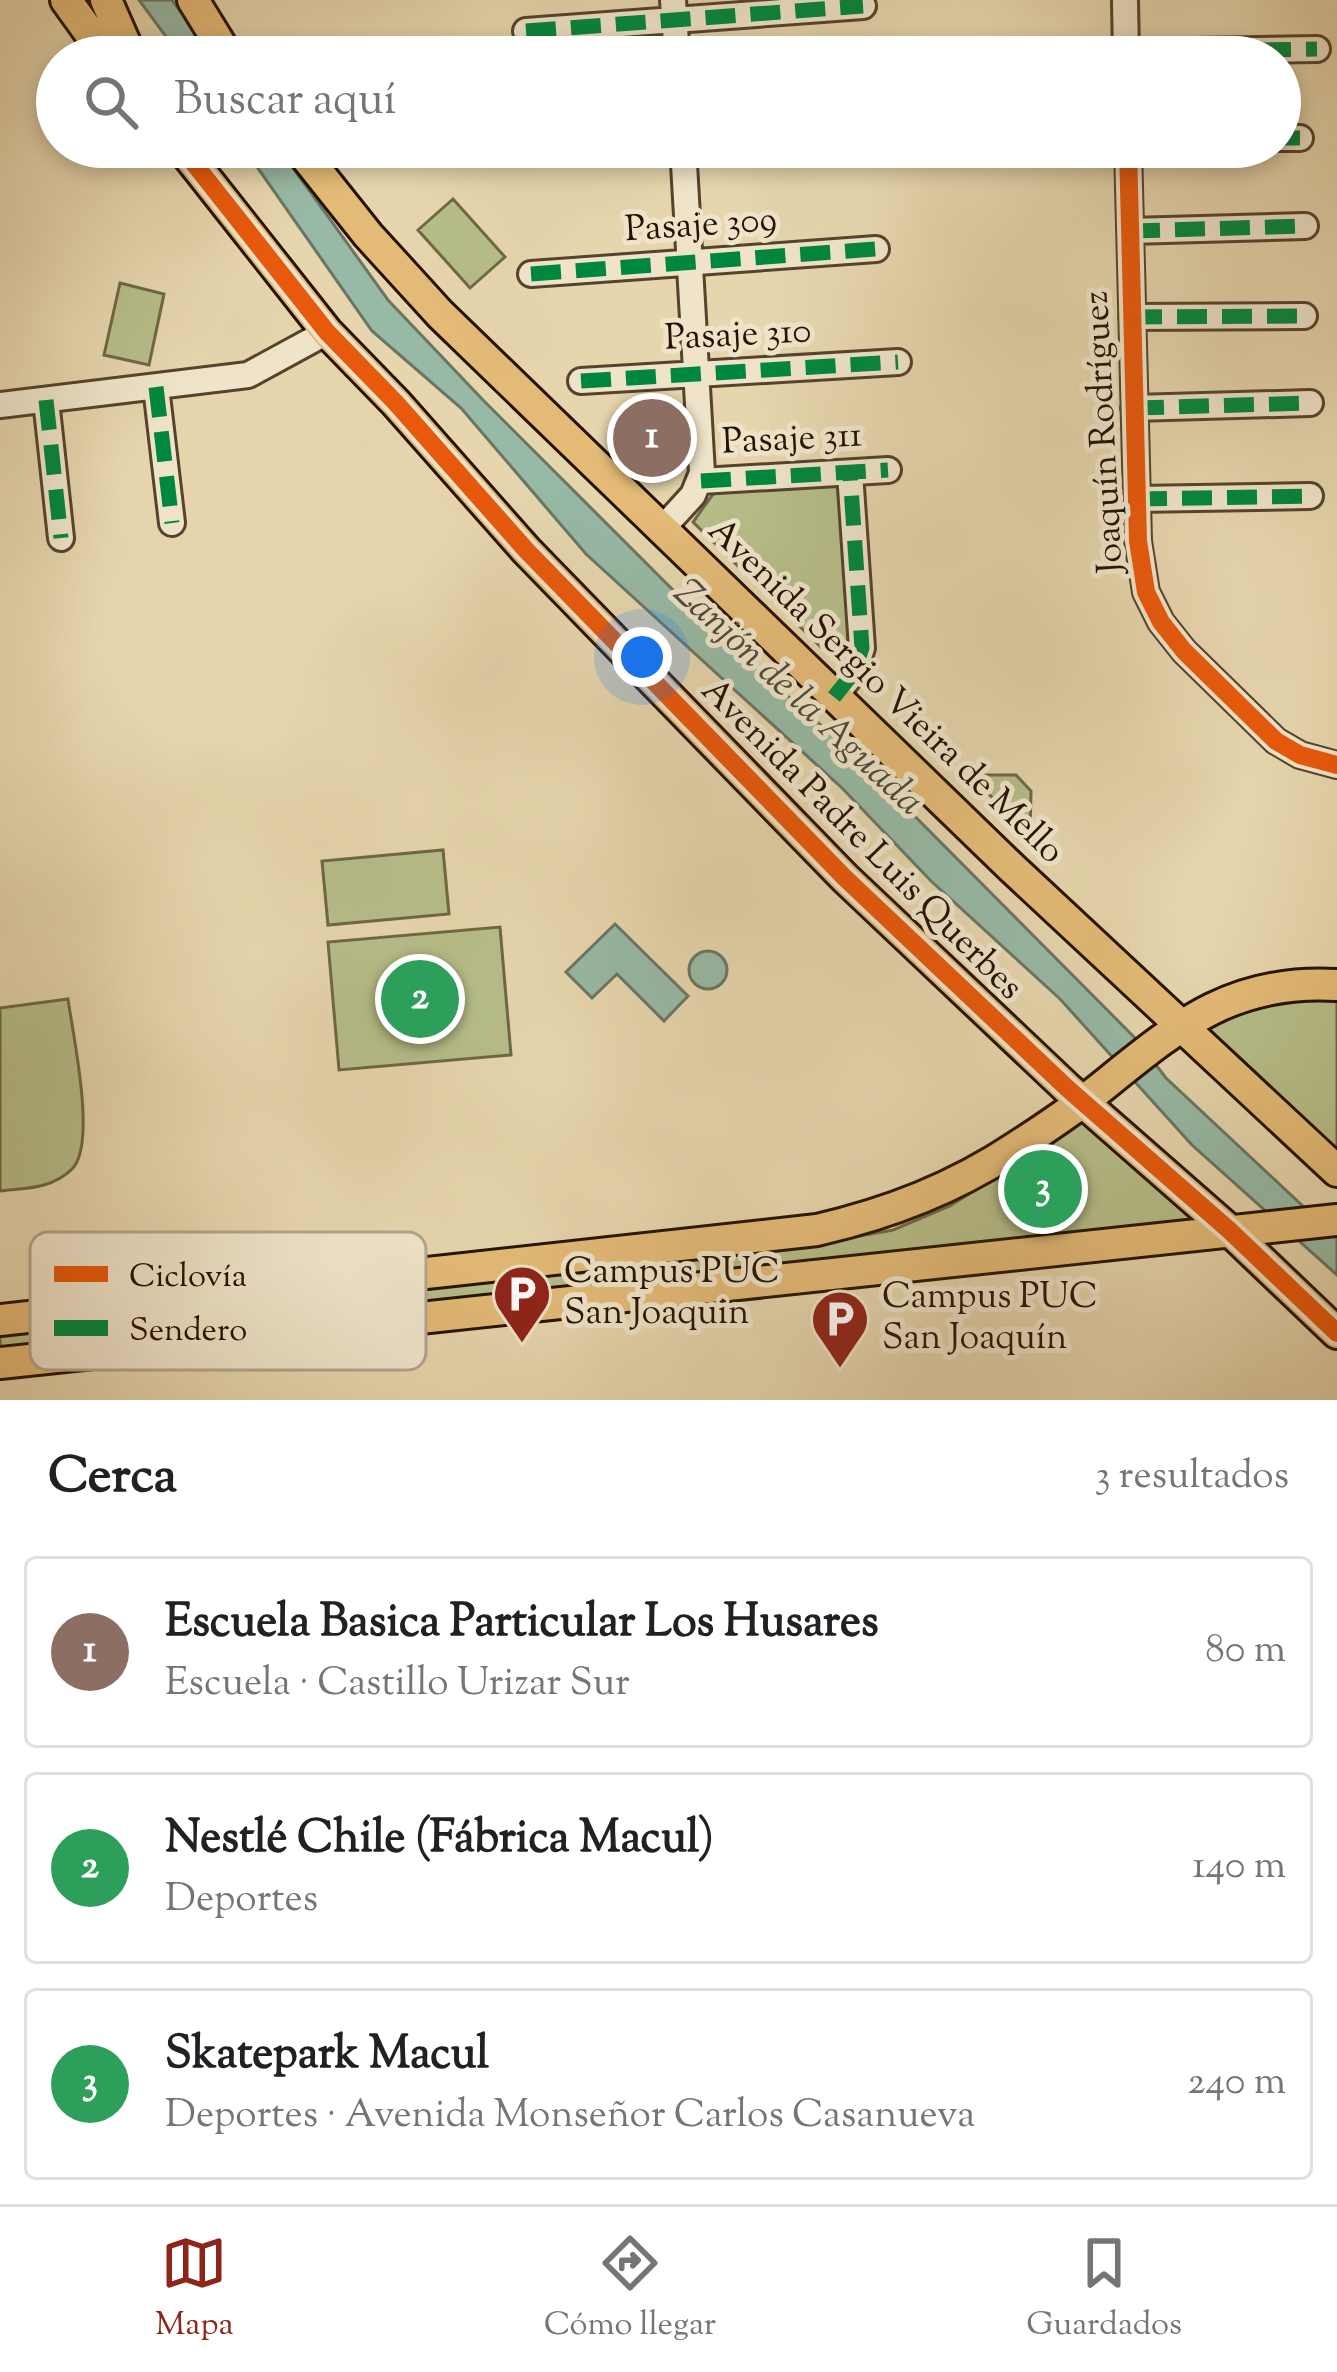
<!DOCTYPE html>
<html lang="es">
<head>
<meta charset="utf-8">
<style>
  body { margin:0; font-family:"Sorts Mill Goudy",serif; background:#f2f2f2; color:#202124 }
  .you { position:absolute; left:642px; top:657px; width:42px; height:42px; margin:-30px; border:9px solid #fff; border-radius:50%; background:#1a73e8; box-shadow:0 0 0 18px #1a73e833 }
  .badge { display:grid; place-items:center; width:78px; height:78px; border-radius:50%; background:#8f2418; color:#fff; font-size:39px; font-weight:700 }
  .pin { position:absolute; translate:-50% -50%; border:6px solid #fff; box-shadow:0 3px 12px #0006 }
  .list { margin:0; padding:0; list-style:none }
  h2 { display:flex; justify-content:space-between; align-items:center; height:156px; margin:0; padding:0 48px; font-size:51px }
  h2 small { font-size:39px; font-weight:400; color:#757577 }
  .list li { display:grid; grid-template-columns:78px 1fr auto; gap:36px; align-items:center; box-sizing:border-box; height:192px; margin:0 24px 24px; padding:0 24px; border:3px solid #e0e0e0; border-radius:12px }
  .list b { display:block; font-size:45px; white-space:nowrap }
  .list p { margin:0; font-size:39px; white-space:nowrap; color:#757577 }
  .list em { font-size:39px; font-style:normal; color:#757577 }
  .icon { flex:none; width:66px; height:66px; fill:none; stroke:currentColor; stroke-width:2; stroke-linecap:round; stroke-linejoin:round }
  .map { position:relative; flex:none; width:1337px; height:1400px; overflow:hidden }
  .search { position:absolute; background:#fff; box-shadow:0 6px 18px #0003; left:36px; right:36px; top:36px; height:132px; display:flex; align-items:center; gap:30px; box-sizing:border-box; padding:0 42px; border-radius:66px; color:#757577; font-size:45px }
  .sheet { height:804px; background:#fff }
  nav { display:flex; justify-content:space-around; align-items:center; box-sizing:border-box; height:168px; border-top:3px solid #e0e0e0; background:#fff; font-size:33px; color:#757577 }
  nav a { display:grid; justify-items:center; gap:6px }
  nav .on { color:#8f2418 }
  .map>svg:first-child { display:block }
  .green { fill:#b6bd89; stroke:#6e6844; stroke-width:3 }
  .water { fill:#97b9a5; stroke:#6a7663; stroke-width:3 }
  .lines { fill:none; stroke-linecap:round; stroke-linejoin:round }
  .minor-casing { stroke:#56432b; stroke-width:30 }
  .major-casing { stroke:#261200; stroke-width:36 }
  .minor { stroke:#efe4ca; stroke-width:24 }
  .major { stroke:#e3ba76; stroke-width:30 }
  .quiet { stroke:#00873e; stroke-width:15; stroke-dasharray:30 15; stroke-linecap:butt }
  .cycleway-casing { stroke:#efe4ca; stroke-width:26 }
  .cycleway { stroke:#e8590c; stroke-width:18 }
  .labels { text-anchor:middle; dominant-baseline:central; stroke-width:10; stroke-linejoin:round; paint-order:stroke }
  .street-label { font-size:36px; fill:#261200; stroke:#efe4ca }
  .poi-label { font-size:36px; fill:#261200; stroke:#efe4ca; text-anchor:start }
  .water-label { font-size:39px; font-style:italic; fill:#4e4c3a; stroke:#efe4ca }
  .key { fill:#efe4ca; stroke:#b3a58d; stroke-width:3 }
  .key-label { font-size:33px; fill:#261200 }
</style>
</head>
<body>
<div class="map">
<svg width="1337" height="1400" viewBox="0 0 1337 1400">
  <rect width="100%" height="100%" fill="#e6d5ad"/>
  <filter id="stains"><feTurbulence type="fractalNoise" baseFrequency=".00167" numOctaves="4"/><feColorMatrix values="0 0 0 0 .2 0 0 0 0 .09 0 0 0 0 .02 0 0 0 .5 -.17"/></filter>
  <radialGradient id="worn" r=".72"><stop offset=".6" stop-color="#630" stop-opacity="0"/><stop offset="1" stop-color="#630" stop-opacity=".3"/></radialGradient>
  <path class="green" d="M 453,199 L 505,257 L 470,288 L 418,230 Z
    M 120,283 L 164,294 L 149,365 L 104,355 Z
    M 845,482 L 854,626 L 846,644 L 826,652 L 693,522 L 716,490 Z
    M 969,775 L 1016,775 L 1031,791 L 1030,834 Z
    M 443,850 L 449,914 L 328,925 L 322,861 Z
    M 500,927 L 511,1055 L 339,1070 L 328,942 Z
    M 1280,998 L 1337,999 L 1337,1159 L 1192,1026 Z
    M 68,999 C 73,1036 97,1144 72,1169 C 52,1189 26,1188 0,1191 L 0,1008 Z
    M 1086,1120 L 1196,1218 L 1190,1229 L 0,1355 L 0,1332 L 793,1248 L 893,1230 L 950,1206 Z"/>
  <path class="water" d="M 139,0 L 172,0 L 215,57 L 181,57 Z
    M 243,147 L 278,147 L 388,300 L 483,400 L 718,635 L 847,748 L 1136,1039 L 1166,1078 L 1337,1238 L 1337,1275 L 1192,1145 L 1060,999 L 931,881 L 842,788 L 586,554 L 461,408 L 372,331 Z
    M 615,924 L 688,996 L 664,1021 L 617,974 L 592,998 L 566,972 Z
    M689 970a19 19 0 1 1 38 0a19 19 0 1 1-38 0Z"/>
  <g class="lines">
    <defs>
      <path id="minor" d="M 673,0 L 677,57
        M 1125,0 L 1126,57
        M 526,31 L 863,6
        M 1126,52 L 1317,49
        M 1280,138 L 1300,138
        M 1128,147 L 1138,541 L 1146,592 L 1161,622 L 1184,651 L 1276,741 L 1300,755 L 1337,765
        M 547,153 L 617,147
        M 1130,231 L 1305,226
        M 531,274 L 876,249
        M 1132,317 L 1304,316
        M 581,381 L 898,362
        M 156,387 L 172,523
        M 46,400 L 61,538
        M 0,405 L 248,375 L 327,332
        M 1134,408 L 1310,403
        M 701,481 L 888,470
        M 1137,499 L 1310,496
        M 660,531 L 693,495 L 702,473 L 683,147
        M 834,697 L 854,672 L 862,648 L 850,473"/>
      <path id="major" d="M 66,0 L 107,57
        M 106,0 L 131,57
        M 193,0 L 228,57
        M 181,147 L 327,332 L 396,403 L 526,550 L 845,878 L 1067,1088 L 1229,1230 L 1337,1333
        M 298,147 L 368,235 L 440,314 L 1011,867 L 1337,1171
        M 0,1320 L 817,1230 C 890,1213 955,1188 1018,1146 C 1049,1126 1080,1105 1108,1082 C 1182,1022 1236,979 1337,985
        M 0,1363 L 1337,1220"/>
    </defs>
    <use href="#minor" class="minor-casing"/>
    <use href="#major" class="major-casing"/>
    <use href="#minor" class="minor"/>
    <use href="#major" class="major"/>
    <path class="quiet" d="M 526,31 L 863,6
      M 1126,52 L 1317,49
      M 1280,138 L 1300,138
      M 1130,231 L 1305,226
      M 531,274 L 876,249
      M 1132,317 L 1304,316
      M 581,381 L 898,362
      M 156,387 L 172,523
      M 46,400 L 61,538
      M 1134,408 L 1310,403
      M 701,481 L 888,470
      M 1137,499 L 1310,496
      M 834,697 L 854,672 L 862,648 L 850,473"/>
    <defs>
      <path id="cycleway" d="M 181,147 L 327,332 L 396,403 L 526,550 L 845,878 L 1067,1088 L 1229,1230 L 1337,1333
        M 1128,147 L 1138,541 L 1146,592 L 1161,622 L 1184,651 L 1276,741 L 1300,755 L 1337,765"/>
    </defs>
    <use href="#cycleway" class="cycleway-casing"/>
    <use href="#cycleway" class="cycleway"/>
  </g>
  <defs>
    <symbol id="parking-pin" viewBox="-11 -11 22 30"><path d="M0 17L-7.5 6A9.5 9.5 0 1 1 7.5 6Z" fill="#8f2418" stroke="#efe4ca"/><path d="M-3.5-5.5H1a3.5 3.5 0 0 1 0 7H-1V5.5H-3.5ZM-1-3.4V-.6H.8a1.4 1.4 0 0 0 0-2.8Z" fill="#fff"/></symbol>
  </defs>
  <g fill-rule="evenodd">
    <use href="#parking-pin" x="489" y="1261" width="66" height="90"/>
    <use href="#parking-pin" x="807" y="1286" width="66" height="90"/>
  </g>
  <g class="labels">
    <g class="street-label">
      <text transform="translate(701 226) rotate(-4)">Pasaje 309</text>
      <text transform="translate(738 336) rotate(-3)">Pasaje 310</text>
      <text transform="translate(1105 432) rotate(-93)">Joaquín Rodríguez</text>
      <text transform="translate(792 440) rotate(-3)">Pasaje 311</text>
      <text transform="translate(885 692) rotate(44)">Avenida Sergio Vieira de Mello</text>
      <text transform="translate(861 840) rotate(45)">Avenida Padre Luis Querbes</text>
    </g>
    <g class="poi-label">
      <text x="564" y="1273">Campus PUC<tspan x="564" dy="41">San Joaquin</tspan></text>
      <text x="882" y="1298">Campus PUC<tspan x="882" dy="41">San Joaquín</tspan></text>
    </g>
    <g class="water-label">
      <text transform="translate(797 699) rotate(43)">Zanjón de la Aguada</text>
    </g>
  </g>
  <rect x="30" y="1232" width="396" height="138" rx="18" class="key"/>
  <rect x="54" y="1266" width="54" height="16" fill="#e8590c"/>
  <rect x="54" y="1320" width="54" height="16" fill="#00873e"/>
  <g class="key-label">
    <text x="129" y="1286">Ciclovía</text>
    <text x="129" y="1340">Sendero</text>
  </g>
  <rect width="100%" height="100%" filter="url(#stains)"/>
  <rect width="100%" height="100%" fill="url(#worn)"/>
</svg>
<div class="you"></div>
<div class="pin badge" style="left:652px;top:438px;background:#8d6e63">1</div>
<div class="pin badge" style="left:420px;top:999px;background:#2e9e5b">2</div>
<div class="pin badge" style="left:1043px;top:1189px;background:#2e9e5b">3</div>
<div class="search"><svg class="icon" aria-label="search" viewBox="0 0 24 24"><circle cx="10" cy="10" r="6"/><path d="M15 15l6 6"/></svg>Buscar aquí</div>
</div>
<section class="sheet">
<h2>Cerca<small>3 resultados</small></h2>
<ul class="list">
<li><span class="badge" style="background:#8d6e63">1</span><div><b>Escuela Basica Particular Los Husares</b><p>Escuela · Castillo Urizar Sur</p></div><em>80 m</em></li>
<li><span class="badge" style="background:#2e9e5b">2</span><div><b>Nestlé Chile (Fábrica Macul)</b><p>Deportes</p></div><em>140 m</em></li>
<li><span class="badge" style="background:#2e9e5b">3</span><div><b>Skatepark Macul</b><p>Deportes · Avenida Monseñor Carlos Casanueva</p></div><em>240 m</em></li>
</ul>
</section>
<nav>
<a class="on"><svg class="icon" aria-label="map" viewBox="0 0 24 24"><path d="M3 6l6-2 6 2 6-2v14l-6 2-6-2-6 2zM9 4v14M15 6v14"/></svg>Mapa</a>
<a><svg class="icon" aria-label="directions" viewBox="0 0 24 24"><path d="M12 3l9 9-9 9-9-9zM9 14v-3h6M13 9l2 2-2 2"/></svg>Cómo llegar</a>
<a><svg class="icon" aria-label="saved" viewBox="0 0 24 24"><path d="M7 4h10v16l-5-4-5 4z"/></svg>Guardados</a>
</nav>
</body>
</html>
